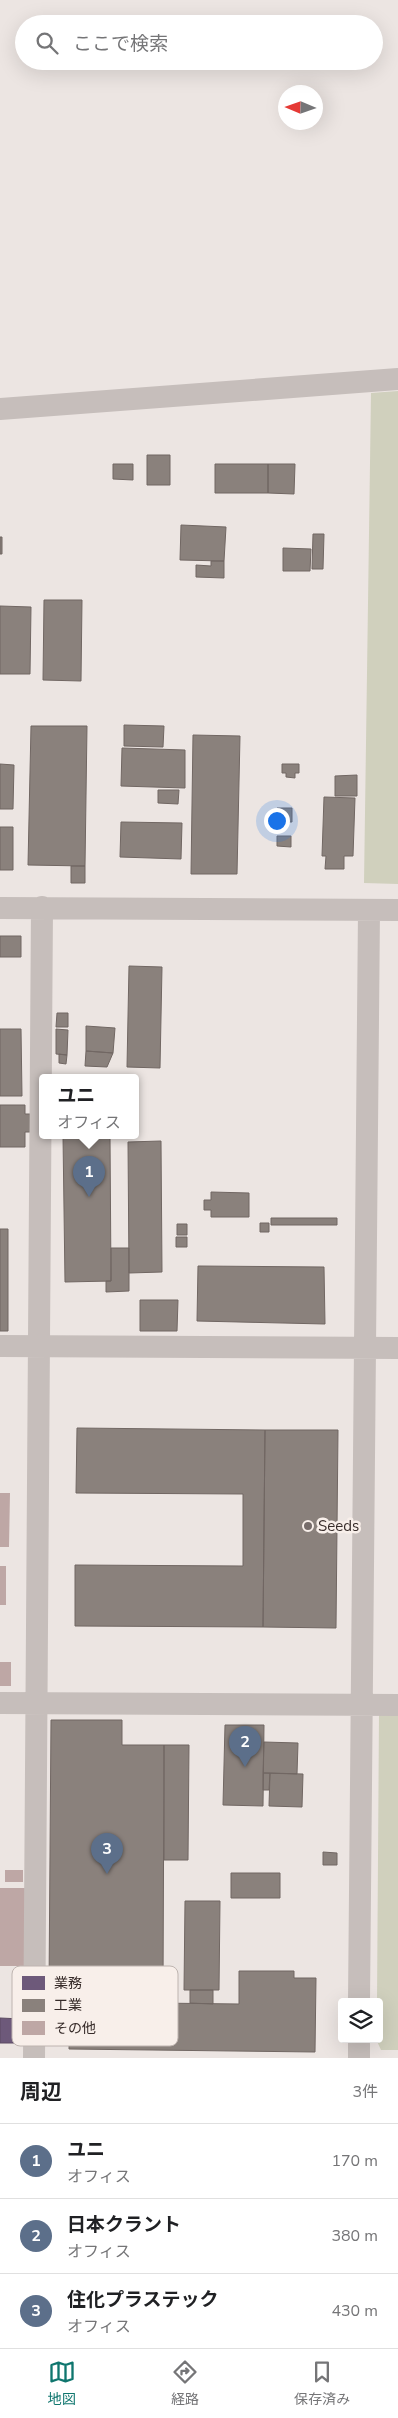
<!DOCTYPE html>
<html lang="ja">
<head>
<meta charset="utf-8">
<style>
  body { margin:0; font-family:"Nunito Sans","Noto Sans JP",sans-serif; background:#f2f2f2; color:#202124 }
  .controls { position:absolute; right:15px; bottom:15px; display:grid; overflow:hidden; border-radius:5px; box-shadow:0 5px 20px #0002 }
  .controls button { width:45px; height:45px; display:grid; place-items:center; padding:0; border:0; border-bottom:1px solid #e0e0e0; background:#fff; color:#202124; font:25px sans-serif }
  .compass { position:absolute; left:278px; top:85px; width:45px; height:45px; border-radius:50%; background:#fff; box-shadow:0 5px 20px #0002; rotate:272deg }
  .you { position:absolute; left:276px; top:820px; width:18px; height:18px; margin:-12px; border:4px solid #fff; border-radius:50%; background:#1a73e8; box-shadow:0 0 0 8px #1a73e833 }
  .badge { display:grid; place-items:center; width:32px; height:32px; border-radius:50%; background:#0f766e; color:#fff; font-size:16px; font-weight:700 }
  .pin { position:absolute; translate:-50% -41px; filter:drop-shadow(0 1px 2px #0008) }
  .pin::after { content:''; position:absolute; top:26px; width:18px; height:15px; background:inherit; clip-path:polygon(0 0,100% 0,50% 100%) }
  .popup { position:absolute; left:39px; top:1074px; width:100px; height:65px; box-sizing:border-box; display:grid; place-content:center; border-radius:5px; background:#fff; filter:drop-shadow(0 1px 4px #0005); font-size:16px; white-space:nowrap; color:#757577 }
  .popup b { font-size:19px; color:#202124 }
  .popup::after { content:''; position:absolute; left:50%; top:100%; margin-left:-10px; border:10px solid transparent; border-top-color:#fff }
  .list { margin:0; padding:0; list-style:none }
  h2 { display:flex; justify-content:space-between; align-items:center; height:65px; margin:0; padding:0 20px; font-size:21px }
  h2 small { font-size:16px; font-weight:400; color:#757577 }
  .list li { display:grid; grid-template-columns:32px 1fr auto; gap:15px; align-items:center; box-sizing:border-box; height:75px; padding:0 20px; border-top:1px solid #e0e0e0 }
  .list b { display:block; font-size:19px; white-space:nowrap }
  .list p { margin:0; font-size:16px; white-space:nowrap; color:#757577 }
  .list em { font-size:16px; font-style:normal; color:#757577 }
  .icon { flex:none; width:28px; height:28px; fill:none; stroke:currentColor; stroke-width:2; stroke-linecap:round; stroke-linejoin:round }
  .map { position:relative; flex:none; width:398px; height:2058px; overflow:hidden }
  .search { position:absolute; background:#fff; box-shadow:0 5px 20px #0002; left:15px; right:15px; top:15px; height:55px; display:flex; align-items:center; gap:12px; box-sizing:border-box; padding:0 18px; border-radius:28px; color:#757577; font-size:19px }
  .sheet { height:290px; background:#fff }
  nav { display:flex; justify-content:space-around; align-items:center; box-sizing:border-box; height:70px; border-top:1px solid #e0e0e0; background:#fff; font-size:14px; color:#757577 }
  nav a { display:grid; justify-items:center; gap:2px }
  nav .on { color:#0f766e }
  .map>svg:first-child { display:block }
  .green { fill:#d0d0bd }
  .offices { fill:#6d597a; stroke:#5c4b62 }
  .industry { fill:#8a817c; stroke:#716763 }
  .building { fill:#bea7a5 }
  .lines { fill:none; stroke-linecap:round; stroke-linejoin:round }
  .minor { stroke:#c6bebb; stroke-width:22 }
  .poi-dot { fill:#766c6a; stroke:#f8efea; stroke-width:2 }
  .labels { text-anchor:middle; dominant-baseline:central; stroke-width:5; stroke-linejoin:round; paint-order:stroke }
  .poi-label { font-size:15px; fill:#362b29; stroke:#f8efea; text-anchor:start }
  .key { fill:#f8efea; stroke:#beb4b0; stroke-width:1 }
  .key-label { font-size:14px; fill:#362b29 }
</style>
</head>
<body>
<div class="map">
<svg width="398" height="2058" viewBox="0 0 398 2058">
  <rect width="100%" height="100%" fill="#ece5e2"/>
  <path class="green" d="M 398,391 L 398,884 L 364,883 L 371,393 Z
    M 398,1712 L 398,2050 L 381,2050 L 376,2039 L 379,2039 L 379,2002 L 377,2002 L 379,1714 Z"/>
  <path class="offices" d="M 0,2018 L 22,2019 L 22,2043 L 0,2043 Z"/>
  <path class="industry" d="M 147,455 L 170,455 L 170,485 L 147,485 Z
    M 113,464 L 133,464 L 133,480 L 113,479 Z
    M 215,464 L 268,464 L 268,493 L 215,493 Z
    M 268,464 L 295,464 L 294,494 L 268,493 Z
    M 181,525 L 226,527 L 224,561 L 180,560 Z
    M 313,534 L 324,534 L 323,569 L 312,569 Z
    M 0,537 L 2,537 L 2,554 L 0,554 Z
    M 283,548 L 311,549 L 310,571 L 283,571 Z
    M 211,561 L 224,561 L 224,578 L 196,577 L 196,565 L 211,566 Z
    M 44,600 L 82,600 L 81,681 L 43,680 Z
    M 0,606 L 31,607 L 30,674 L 0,674 Z
    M 124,725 L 164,726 L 163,747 L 124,746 Z
    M 31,726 L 87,726 L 85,866 L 28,865 Z
    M 193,735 L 240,736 L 237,874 L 191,874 Z
    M 122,748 L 185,750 L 185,788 L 121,786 Z
    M 0,764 L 14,765 L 13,809 L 0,809 Z
    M 282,764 L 299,764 L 299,773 L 295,773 L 295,778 L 286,777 L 286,773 L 282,773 Z
    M 357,775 L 357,796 L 335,796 L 335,776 Z
    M 158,790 L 179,790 L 178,804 L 158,803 Z
    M 324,797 L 355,798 L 353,856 L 344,856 L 344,869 L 325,869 L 326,856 L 322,856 Z
    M 277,808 L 292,808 L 292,822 L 277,822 Z
    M 121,822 L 182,823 L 181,859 L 120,857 Z
    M 0,827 L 13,827 L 13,870 L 0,870 Z
    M 277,836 L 291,836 L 291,847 L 277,846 Z
    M 71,866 L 85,866 L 85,883 L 71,883 Z
    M 0,936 L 21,936 L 21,957 L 0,957 Z
    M 129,966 L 162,967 L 160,1068 L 127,1067 Z
    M 57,1013 L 68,1013 L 68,1027 L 56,1027 Z
    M 86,1026 L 115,1028 L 113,1053 L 86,1051 Z
    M 0,1029 L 21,1029 L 22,1096 L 0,1096 Z
    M 56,1029 L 68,1030 L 67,1055 L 56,1054 Z
    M 86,1051 L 113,1053 L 107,1067 L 85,1066 Z
    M 59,1054 L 67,1055 L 66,1064 L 59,1063 Z
    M 0,1105 L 25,1105 L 25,1114 L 30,1114 L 30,1132 L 25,1132 L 25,1147 L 0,1147 Z
    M 63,1136 L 110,1136 L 111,1281 L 65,1282 Z
    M 161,1141 L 162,1272 L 129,1273 L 128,1142 Z
    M 211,1192 L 249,1193 L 249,1217 L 211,1217 L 211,1210 L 204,1210 L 204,1200 L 211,1200 Z
    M 271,1218 L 337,1218 L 337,1225 L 271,1225 Z
    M 260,1223 L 269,1223 L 269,1232 L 260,1232 Z
    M 177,1224 L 187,1224 L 187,1235 L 177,1235 Z
    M 0,1229 L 8,1229 L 8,1331 L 0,1331 Z
    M 176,1237 L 187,1237 L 187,1247 L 176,1247 Z
    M 111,1248 L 129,1248 L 129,1291 L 106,1292 L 106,1281 L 111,1281 Z
    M 198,1266 L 324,1267 L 325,1324 L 197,1321 Z
    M 140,1300 L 178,1300 L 177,1331 L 140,1331 Z
    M 77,1428 L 265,1430 L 263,1627 L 75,1626 L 75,1565 L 243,1566 L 243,1494 L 76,1493 Z
    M 265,1430 L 338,1430 L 336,1628 L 263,1627 Z
    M 51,1720 L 122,1720 L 122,1745 L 164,1745 L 163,1990 L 49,1989 Z
    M 225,1725 L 264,1725 L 263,1806 L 223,1805 Z
    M 264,1742 L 298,1743 L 297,1774 L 263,1773 Z
    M 164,1745 L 189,1745 L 188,1860 L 164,1860 Z
    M 263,1773 L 270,1773 L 269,1790 L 263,1790 Z
    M 270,1773 L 303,1774 L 302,1807 L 269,1806 Z
    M 323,1852 L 337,1853 L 337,1865 L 323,1865 Z
    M 231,1873 L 280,1873 L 280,1898 L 231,1898 Z
    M 185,1901 L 220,1901 L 219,1990 L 184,1990 Z
    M 239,1971 L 294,1971 L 294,1978 L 316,1978 L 315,2052 L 69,2049 L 70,2002 L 239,2004 Z
    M 190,1990 L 213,1990 L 213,2004 L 190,2003 Z"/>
  <path class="building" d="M 0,1493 L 10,1493 L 9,1547 L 0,1547 Z
    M 0,1566 L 6,1566 L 6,1605 L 0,1605 Z
    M 0,1662 L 11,1662 L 11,1686 L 0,1686 Z
    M 5,1870 L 23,1870 L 23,1882 L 5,1882 Z
    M 0,1888 L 26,1888 L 26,1966 L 0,1966 Z"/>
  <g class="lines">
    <path class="minor" d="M 0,409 L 398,379
      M 0,908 L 398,910
      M 0,1346 L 398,1348
      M 0,1703 L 398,1705
      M 359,2002 L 369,910
      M 34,2058 L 42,907
      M 359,2058 L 359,2039"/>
  </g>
  <circle class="poi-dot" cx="308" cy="1526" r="5"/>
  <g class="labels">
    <g class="poi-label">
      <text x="318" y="1526">Seeds</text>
    </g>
  </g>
  <rect x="12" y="1966" width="166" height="80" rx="8" class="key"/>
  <rect x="22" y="1976" width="23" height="14" fill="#6d597a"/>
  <rect x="22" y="1999" width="23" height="13" fill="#8a817c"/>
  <rect x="22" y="2021" width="23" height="14" fill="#bea7a5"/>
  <g class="key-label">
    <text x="54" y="1988">業務</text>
    <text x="54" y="2010">工業</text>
    <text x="54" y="2033">その他</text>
  </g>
</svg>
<div class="controls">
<button><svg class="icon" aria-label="layers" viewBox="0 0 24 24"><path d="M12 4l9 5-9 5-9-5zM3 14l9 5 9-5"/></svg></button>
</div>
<svg class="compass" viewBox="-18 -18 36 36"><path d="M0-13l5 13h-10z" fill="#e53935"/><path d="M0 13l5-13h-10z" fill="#757577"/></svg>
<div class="you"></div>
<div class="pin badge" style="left:89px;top:1197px;background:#5c6f8a">1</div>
<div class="popup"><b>ユニ</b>オフィス</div>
<div class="pin badge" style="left:245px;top:1767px;background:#5c6f8a">2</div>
<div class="pin badge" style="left:107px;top:1874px;background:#5c6f8a">3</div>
<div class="search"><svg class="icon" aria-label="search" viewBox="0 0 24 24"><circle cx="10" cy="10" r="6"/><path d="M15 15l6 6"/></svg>ここで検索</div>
</div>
<section class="sheet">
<h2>周辺<small>3件</small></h2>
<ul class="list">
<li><span class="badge" style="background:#5c6f8a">1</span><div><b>ユニ</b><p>オフィス</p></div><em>170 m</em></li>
<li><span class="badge" style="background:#5c6f8a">2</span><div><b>日本クラント</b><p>オフィス</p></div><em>380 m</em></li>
<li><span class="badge" style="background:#5c6f8a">3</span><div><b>住化プラステック</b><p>オフィス</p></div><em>430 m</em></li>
</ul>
</section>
<nav>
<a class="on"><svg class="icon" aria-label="map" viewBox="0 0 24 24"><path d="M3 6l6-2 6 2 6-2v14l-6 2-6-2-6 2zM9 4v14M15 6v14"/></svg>地図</a>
<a><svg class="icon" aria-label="directions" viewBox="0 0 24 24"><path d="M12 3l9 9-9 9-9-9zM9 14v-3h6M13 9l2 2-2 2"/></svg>経路</a>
<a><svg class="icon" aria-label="saved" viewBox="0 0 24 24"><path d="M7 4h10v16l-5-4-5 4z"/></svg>保存済み</a>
</nav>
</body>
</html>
